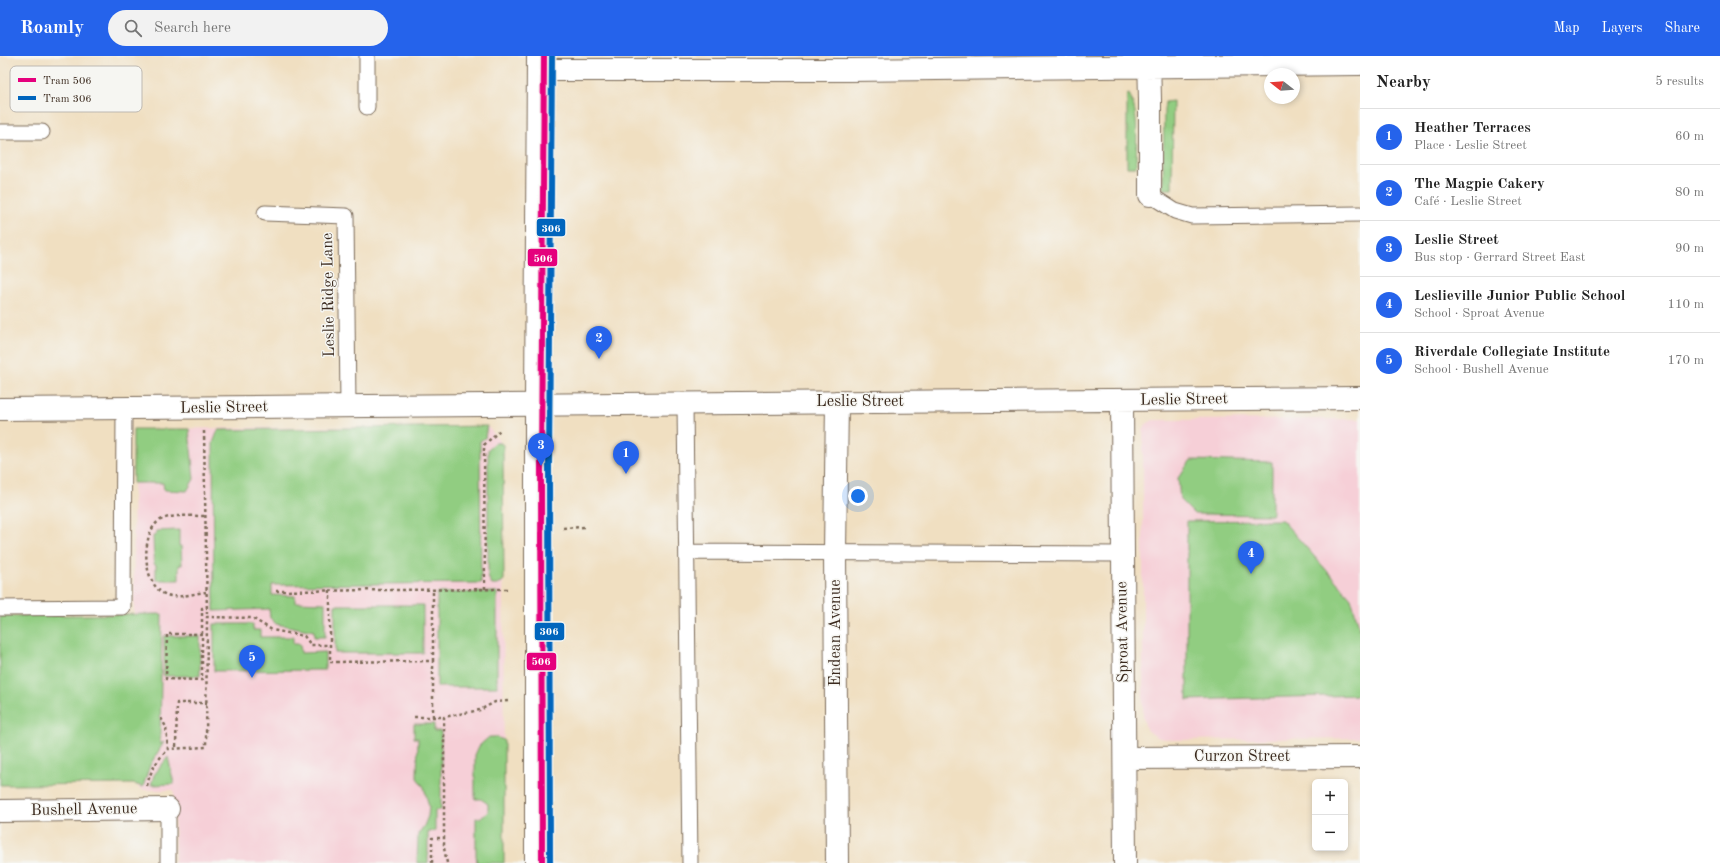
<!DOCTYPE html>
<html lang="en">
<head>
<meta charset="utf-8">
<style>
  body { margin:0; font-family:"Old Standard TT",serif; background:#f2f2f2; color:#222 }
  .controls { position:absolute; right:12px; bottom:12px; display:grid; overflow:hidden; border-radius:6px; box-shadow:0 2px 6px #0003 }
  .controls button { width:36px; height:36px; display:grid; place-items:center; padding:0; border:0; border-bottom:1px solid #e0e0e0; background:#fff; color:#222; font:20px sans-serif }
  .compass { position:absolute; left:1264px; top:12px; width:36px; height:36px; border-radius:50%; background:#fff; box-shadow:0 2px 6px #0003; rotate:287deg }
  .you { position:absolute; left:858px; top:440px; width:14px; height:14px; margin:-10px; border:3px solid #fff; border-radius:50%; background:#1a73e8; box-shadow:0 0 0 6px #1a73e833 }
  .badge { display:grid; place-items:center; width:26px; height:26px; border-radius:50%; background:#2563eb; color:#fff; font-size:13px; font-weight:700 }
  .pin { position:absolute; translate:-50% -33px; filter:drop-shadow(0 1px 2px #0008) }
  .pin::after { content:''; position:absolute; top:21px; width:14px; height:12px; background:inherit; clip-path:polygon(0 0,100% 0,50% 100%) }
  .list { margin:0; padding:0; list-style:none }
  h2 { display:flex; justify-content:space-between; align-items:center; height:52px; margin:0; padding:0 16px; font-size:17px }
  h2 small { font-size:13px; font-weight:400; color:#767676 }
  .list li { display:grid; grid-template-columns:26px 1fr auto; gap:12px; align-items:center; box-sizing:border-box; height:56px; padding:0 16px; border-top:1px solid #e0e0e0 }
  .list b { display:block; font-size:15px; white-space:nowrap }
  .list p { margin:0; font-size:13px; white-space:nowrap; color:#767676 }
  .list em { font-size:13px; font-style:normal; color:#767676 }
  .icon { flex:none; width:22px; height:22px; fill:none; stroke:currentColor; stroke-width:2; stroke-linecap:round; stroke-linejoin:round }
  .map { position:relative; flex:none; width:1360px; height:807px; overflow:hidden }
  header { display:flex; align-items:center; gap:24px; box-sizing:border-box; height:56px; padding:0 20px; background:#2563eb; color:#fff }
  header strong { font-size:19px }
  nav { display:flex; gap:22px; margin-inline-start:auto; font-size:14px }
  .search { width:280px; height:36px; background:#f2f2f2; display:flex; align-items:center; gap:10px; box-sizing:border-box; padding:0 14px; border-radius:22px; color:#767676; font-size:15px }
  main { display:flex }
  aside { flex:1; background:#fff }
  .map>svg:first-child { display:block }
  .built { fill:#f6cfd7 }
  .green { fill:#91cd81; stroke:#667c50 }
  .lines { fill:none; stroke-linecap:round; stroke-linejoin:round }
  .lane-casing { stroke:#7a6957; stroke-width:17 }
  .street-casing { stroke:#7a6957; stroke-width:24 }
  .secondary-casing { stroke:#7a6957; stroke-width:24 }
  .path { stroke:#7a6957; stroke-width:2.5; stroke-dasharray:3 3; stroke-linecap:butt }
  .lane { stroke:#fff; stroke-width:15 }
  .street { stroke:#fff; stroke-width:22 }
  .secondary { stroke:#fff; stroke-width:22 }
  .tram-1-casing { stroke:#f6f6f2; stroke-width:9 }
  .tram-2-casing { stroke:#f6f6f2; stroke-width:9 }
  .tram-1 { stroke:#e5007d; stroke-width:6 }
  .tram-2 { stroke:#0065bd; stroke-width:6 }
  .labels { text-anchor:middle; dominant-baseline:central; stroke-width:3; stroke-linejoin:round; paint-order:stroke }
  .street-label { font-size:16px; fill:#3b2a1e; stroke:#f6f6f2 }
  .key { fill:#f6f6f2; stroke:#beb9b2; stroke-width:1 }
  .key-label { font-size:11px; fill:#3b2a1e }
  .line-badge { stroke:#f6f6f2; stroke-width:1.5 }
  .badge-label { font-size:11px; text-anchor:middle; font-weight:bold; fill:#fff }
</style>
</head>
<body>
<header>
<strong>Roamly</strong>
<div class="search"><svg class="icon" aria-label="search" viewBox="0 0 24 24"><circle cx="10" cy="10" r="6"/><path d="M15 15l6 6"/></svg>Search here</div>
<nav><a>Map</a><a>Layers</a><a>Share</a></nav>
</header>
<main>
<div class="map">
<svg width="1360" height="807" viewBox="0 0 1360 807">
  <rect width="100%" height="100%" fill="#f6f6f2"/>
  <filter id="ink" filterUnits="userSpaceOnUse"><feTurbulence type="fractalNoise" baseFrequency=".025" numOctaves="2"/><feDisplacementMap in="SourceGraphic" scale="8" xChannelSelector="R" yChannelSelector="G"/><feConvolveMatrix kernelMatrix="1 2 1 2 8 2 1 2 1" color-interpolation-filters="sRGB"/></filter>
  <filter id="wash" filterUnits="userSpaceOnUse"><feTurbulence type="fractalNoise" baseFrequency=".012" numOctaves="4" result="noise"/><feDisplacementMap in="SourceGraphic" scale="16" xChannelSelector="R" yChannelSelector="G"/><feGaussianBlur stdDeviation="0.9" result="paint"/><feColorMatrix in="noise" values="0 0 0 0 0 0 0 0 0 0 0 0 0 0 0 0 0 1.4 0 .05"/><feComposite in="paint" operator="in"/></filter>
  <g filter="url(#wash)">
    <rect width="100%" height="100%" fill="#f0dfc1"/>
    <path class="built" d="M 1360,363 L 1360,682 L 1172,684 L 1159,682 L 1152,678 L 1146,673 L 1143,661 L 1143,375 L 1146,368 L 1153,364 Z
      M 487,370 L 503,389 L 504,807 L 175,807 L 174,734 L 143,734 L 134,728 L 0,729 L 0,560 L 134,558 L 133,373 Z"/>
    <path class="green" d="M 1129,38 C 1140,57 1136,90 1136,111 L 1127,111 L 1127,39 Z
      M 1173,45 L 1172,133 L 1163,133 L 1164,54 L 1165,46 Z
      M 487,370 L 485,382 L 480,385 L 481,527 L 272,529 L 272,539 L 295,540 L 295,546 L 325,547 L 325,581 L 314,581 L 314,575 L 276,568 L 270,562 L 269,553 L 214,555 L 213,387 L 218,374 Z
      M 133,373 L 189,373 L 194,423 L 187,435 L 164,434 L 163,427 L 133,427 Z
      M 495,387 L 501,387 L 503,389 L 504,524 L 498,529 L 492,529 L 488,521 L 488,393 Z
      M 1191,404 L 1272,406 L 1272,459 L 1194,458 L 1180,444 L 1178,422 Z
      M 1282,464 L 1351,542 L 1360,574 L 1360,639 L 1187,644 L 1187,465 Z
      M 179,474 L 179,490 L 181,490 L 182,509 L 179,509 L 179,524 L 156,524 L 156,509 L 154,508 L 153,480 L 156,479 L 156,475 Z
      M 497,536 L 497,631 L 437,631 L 437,537 Z
      M 335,549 L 423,549 L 423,597 L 335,597 Z
      M 162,558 L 160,688 L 164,686 L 150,709 L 143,731 L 134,728 L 0,729 L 0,560 Z
      M 214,568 L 253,568 L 253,574 L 260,574 L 260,581 L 293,581 L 293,588 L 300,588 L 301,597 L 325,596 L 325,614 L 214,615 Z
      M 164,580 L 200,580 L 200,620 L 164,620 Z
      M 414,668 L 434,668 L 434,675 L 441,675 L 441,754 L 435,754 L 435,775 L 428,776 L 428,807 L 417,807 L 418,778 L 424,770 L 428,760 L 429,751 L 424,731 L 417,722 L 418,682 L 414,682 Z
      M 489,681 L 495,681 L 504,684 L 504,807 L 477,807 L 476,799 L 476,762 L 481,762 L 488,756 L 488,748 L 481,743 L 475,743 L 475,699 L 479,690 Z
      M 168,701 L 174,728 L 151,729 L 154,719 Z"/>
  </g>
  <g filter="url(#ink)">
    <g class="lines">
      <defs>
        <path id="lane" d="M 367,51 L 367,0
          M 0,76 L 42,76
          M 1150,139 L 1175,155 L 1192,160 L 1360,158
          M 265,157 L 346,160 L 348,350
          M 685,347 L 690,807
          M 687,496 L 1122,498
          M 0,552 L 123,551 L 124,353
          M 168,753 L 168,807"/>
        <path id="street" d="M 1149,0 L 1150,44 L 1150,139
          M 538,14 L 850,14 L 1360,8
          M 1122,344 L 1125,807
          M 837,346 L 835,496 L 837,807
          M 0,353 L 1360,342
          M 1125,702 L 1360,701
          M 0,755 L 168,753"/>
        <path id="secondary" d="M 536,807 L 536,348 L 538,0"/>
      </defs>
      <use href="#lane" class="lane-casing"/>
      <use href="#street" class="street-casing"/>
      <use href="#secondary" class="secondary-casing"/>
      <path class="path" d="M 204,375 L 207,561
        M 204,460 C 193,460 168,458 159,465 C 140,478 142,531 167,539 C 178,543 195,537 206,536
        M 563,472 L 586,471
        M 485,533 L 484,389 L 500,374
        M 330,534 L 330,606 L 433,605 L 433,661
        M 276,535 L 508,533
        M 202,578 L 167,578 L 166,623 L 202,624 L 202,552 L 207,552
        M 433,605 L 433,533
        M 414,661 L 444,661
        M 161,662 L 166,671 L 168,693
        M 176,691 L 177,647 L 207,647
        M 147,730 C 150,715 157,704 168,693 L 206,691 L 207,561 L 252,562 L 272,574 L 304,580 L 311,589 L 330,589
        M 432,807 L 432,782 L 444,782
        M 447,807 L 444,792 L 444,661 L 480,654 L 495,646 L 508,645"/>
      <use href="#lane" class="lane"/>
      <use href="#street" class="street"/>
      <use href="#secondary" class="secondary"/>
      <defs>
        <path id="tram-1" d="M 542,807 L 541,410 L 544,0"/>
        <path id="tram-2" d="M 550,807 L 549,410 L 552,0"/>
      </defs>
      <use href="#tram-1" class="tram-1-casing"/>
      <use href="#tram-2" class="tram-2-casing"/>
      <use href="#tram-1" class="tram-1"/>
      <use href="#tram-2" class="tram-2"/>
    </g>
  </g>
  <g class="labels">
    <g class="street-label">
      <text transform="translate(329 239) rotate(-91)">Leslie Ridge Lane</text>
      <text transform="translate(1184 344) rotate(-1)">Leslie Street</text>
      <text x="860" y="346">Leslie Street</text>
      <text transform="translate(224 352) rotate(-1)">Leslie Street</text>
      <text transform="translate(1123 576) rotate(-91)">Sproat Avenue</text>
      <text transform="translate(836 577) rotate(-90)">Endean Avenue</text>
      <text x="1242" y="701">Curzon Street</text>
      <text transform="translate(84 754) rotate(-1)">Bushell Avenue</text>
    </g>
  </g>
  <rect x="10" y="10" width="132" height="46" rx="6" class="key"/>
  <rect x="18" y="22" width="18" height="4" fill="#e5007d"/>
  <rect x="18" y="40" width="18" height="4" fill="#0065bd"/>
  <g class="key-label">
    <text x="43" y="28">Tram 506</text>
    <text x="43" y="46">Tram 306</text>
  </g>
  <g class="line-badge">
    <rect x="536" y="162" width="30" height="19" rx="4" fill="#0065bd"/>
    <rect x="527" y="192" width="31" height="19" rx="4" fill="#e5007d"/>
    <rect x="534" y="566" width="31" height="19" rx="4" fill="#0065bd"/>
    <rect x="526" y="596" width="31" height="19" rx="4" fill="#e5007d"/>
  </g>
  <g class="badge-label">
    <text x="551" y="176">306</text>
    <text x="543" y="206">506</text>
    <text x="549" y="579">306</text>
    <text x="541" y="609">506</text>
  </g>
</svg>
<div class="controls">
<button>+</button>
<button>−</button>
</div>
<svg class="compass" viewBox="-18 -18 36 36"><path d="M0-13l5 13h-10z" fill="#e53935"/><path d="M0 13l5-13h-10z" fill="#767676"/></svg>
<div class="you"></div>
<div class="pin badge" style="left:626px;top:418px">1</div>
<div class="pin badge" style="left:599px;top:303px">2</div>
<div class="pin badge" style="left:541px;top:410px">3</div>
<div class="pin badge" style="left:1251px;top:518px">4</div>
<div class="pin badge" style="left:252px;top:622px">5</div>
</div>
<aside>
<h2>Nearby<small>5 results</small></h2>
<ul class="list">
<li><span class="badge">1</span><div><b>Heather Terraces</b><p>Place · Leslie Street</p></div><em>60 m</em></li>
<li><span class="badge">2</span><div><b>The Magpie Cakery</b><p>Café · Leslie Street</p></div><em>80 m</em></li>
<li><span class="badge">3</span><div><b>Leslie Street</b><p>Bus stop · Gerrard Street East</p></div><em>90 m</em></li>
<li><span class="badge">4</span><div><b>Leslieville Junior Public School</b><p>School · Sproat Avenue</p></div><em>110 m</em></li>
<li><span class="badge">5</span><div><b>Riverdale Collegiate Institute</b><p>School · Bushell Avenue</p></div><em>170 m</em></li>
</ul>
</aside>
</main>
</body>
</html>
